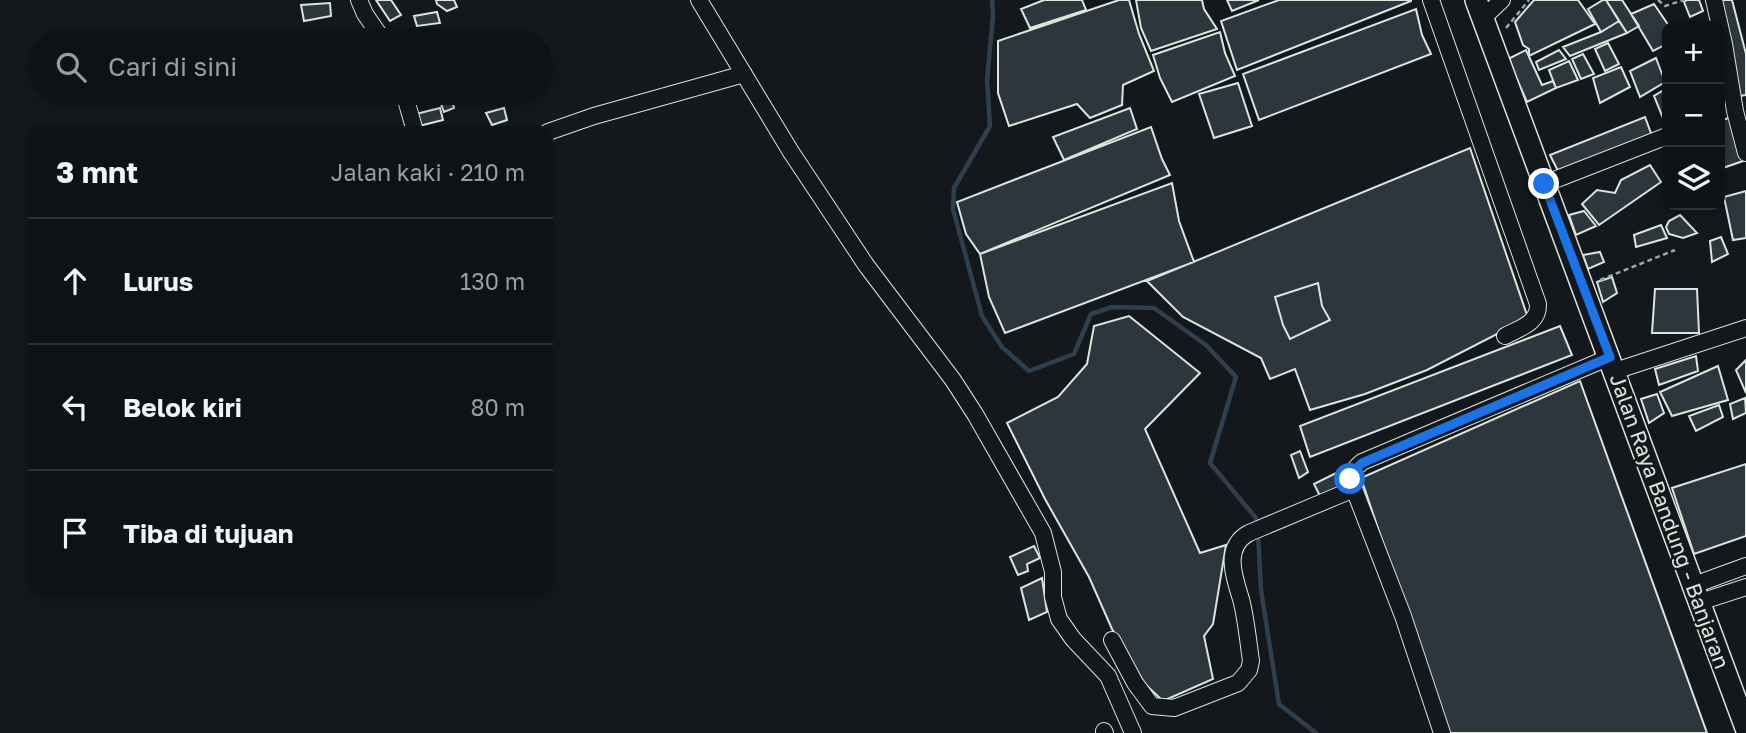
<!DOCTYPE html>
<html lang="id">
<head>
<meta charset="utf-8">
<style>
  body { margin:0; font-family:"Golos Text",sans-serif; background:#181b1e; color:#f1f3f6 }
  .controls { position:absolute; right:21px; top:21px; display:grid; overflow:hidden; border-radius:14px; box-shadow:0 4px 10px #0003 }
  .controls button { width:63px; height:63px; display:grid; place-items:center; padding:0; border:0; border-bottom:2px solid #2f3234; background:#0f1215; color:#f1f3f6; font:35px sans-serif }
  .stop { position:absolute; width:21px; height:21px; margin:-16px; border:5px solid #1a73e8; border-radius:50%; background:#fff }
  .stop.end { background:#1a73e8; border-color:#fff; box-shadow:0 2px 7px #0008 }
  .list { margin:0; padding:0; list-style:none }
  h2 { display:flex; justify-content:space-between; align-items:center; height:91px; margin:0; padding:0 28px; font-size:30px }
  h2 small { font-size:23px; font-weight:400; color:#9b9ea0 }
  .list li { display:grid; grid-template-columns:46px 1fr auto; gap:21px; align-items:center; box-sizing:border-box; height:126px; padding:0 28px; border-top:2px solid #2f3234 }
  .list b { display:block; font-size:26px; white-space:nowrap }
  .list em { font-size:23px; font-style:normal; color:#9b9ea0 }
  .icon { flex:none; width:38px; height:38px; fill:none; stroke:currentColor; stroke-width:2; stroke-linecap:round; stroke-linejoin:round }
  .map { position:relative; flex:none; width:1746px; height:733px; overflow:hidden }
  .search { position:absolute; background:#0f1215; box-shadow:0 4px 10px #0003; left:28px; top:28px; width:525px; height:77px; display:flex; align-items:center; gap:18px; box-sizing:border-box; padding:0 24px; border-radius:38px; color:#9b9ea0; font-size:26px }
  .panel { position:absolute; background:#0f1215; box-shadow:0 4px 10px #0003; left:28px; top:126px; width:525px; height:469px; border-radius:14px }
  .map>svg:first-child { display:block }
  .lines { fill:none; stroke-linecap:round; stroke-linejoin:round }
  .stream { stroke:#2f3f4d; stroke-width:4.5 }
  .building { fill:#2c363c; stroke:#d8e6dc; stroke-width:2 }
  .minor-casing { stroke:#d8e6dc; stroke-width:18 }
  .major-casing { stroke:#d8e6dc; stroke-width:24 }
  .path { stroke:#9da8a2; stroke-width:2.5; stroke-dasharray:5 3.5; stroke-linecap:butt }
  .minor { stroke:#14181c; stroke-width:16 }
  .major { stroke:#14181c; stroke-width:21 }
  .route { stroke:#1a73e8; stroke-width:9 }
  .labels { text-anchor:middle; dominant-baseline:central; stroke-width:5; stroke-linejoin:round; paint-order:stroke }
  .street-label { font-size:21px; fill:#d8e6dc; stroke:#14181c }
</style>
</head>
<body>
<div class="map">
<svg width="1746" height="733" viewBox="0 0 1746 733">
  <rect width="100%" height="100%" fill="#14181c"/>
  <g class="lines">
    <path class="stream" d="M 992,0 L 993,16 L 987,80 L 990,126 L 954,188 L 953,209 L 982,316 L 1002,347 L 1029,371 L 1074,354 L 1091,314 L 1112,307 L 1154,308 L 1206,345 L 1236,377 L 1210,463 L 1256,518 L 1257,524
      M 1258,533 L 1261,590 L 1279,704 L 1316,733"/>
  </g>
  <path class="building" d="M 376,0 L 391,0 L 401,15 L 390,21 Z
    M 436,0 L 454,0 L 457,7 L 447,11 L 437,4 Z
    M 1044,0 L 1082,0 L 1086,10 L 1030,28 L 1021,9 Z
    M 1119,0 L 1129,0 L 1139,34 L 1154,71 L 1123,85 L 1122,105 L 1090,118 L 1077,104 L 1009,126 L 998,93 L 998,41 Z
    M 1136,0 L 1202,0 L 1204,9 L 1217,29 L 1151,51 L 1141,28 Z
    M 1227,0 L 1259,0 L 1232,11 Z
    M 1279,0 L 1411,0 L 1411,1 L 1237,70 L 1221,21 Z
    M 1534,0 L 1578,0 L 1595,24 L 1529,56 L 1529,49 L 1523,45 L 1515,22 Z
    M 1603,0 L 1606,0 L 1619,21 L 1601,32 L 1588,9 Z
    M 1606,0 L 1622,0 L 1639,26 L 1627,33 Z
    M 1687,0 L 1699,0 L 1703,11 L 1690,17 L 1684,2 Z
    M 1718,0 L 1732,0 L 1746,54 L 1746,95 L 1740,96 Z
    M 330,3 L 331,16 L 304,21 L 301,5 Z
    M 1654,4 L 1669,26 L 1667,26 L 1667,44 L 1653,51 L 1631,14 Z
    M 1416,9 L 1422,35 L 1431,54 L 1259,120 L 1243,74 Z
    M 437,12 L 440,23 L 417,26 L 414,16 Z
    M 1619,21 L 1627,33 L 1570,56 L 1563,47 L 1601,32 Z
    M 315,31 L 317,40 L 297,40 L 295,36 Z
    M 1220,32 L 1225,53 L 1235,76 L 1172,102 L 1160,78 L 1153,55 Z
    M 1608,43 L 1619,64 L 1605,71 L 1595,49 Z
    M 1526,50 L 1542,85 L 1553,81 L 1556,88 L 1527,102 L 1508,59 Z
    M 1559,50 L 1566,59 L 1539,70 L 1536,62 Z
    M 1583,54 L 1594,74 L 1581,79 L 1572,59 Z
    M 1656,58 L 1665,82 L 1640,97 L 1630,71 Z
    M 1569,61 L 1578,80 L 1556,88 L 1549,70 Z
    M 1621,67 L 1630,87 L 1600,103 L 1593,78 Z
    M 1238,83 L 1252,126 L 1214,138 L 1199,94 Z
    M 1667,88 L 1667,128 L 1654,96 Z
    M 437,93 L 450,93 L 454,108 L 444,112 Z
    M 440,108 L 443,120 L 419,126 L 416,114 Z
    M 504,108 L 507,120 L 492,125 L 486,113 Z
    M 1130,108 L 1137,129 L 1064,160 L 1053,137 Z
    M 1645,117 L 1652,136 L 1559,173 L 1550,155 Z
    M 1731,117 L 1743,161 L 1720,169 L 1720,121 Z
    M 1151,127 L 1162,159 L 1170,175 L 980,254 L 966,234 L 957,202 Z
    M 1470,148 L 1528,318 L 1427,370 L 1365,394 L 1310,410 L 1295,369 L 1270,379 L 1261,358 L 1183,317 L 1147,281 Z
    M 1650,165 L 1661,182 L 1599,225 L 1582,204 L 1597,190 L 1615,193 L 1621,180 Z
    M 1172,183 L 1179,221 L 1194,262 L 1005,333 L 989,297 L 980,254 Z
    M 1746,191 L 1746,238 L 1733,240 L 1724,197 Z
    M 1584,211 L 1596,226 L 1576,235 L 1569,215 Z
    M 1680,215 L 1697,233 L 1683,238 L 1669,234 L 1666,227 L 1669,221 Z
    M 1661,225 L 1667,238 L 1636,247 L 1634,235 Z
    M 1721,237 L 1728,254 L 1712,262 L 1710,241 Z
    M 1600,252 L 1604,262 L 1588,269 L 1583,255 Z
    M 1612,277 L 1617,293 L 1603,302 L 1597,282 Z
    M 1318,283 L 1322,306 L 1330,320 L 1290,339 L 1283,325 L 1275,297 Z
    M 1655,289 L 1697,289 L 1699,333 L 1652,333 Z
    M 1129,316 L 1200,373 L 1145,429 L 1200,553 L 1226,545 L 1213,624 L 1204,636 L 1213,679 L 1163,701 L 1145,684 L 1112,629 L 1089,577 L 1045,499 L 1007,423 L 1058,397 L 1087,364 L 1094,326 Z
    M 1560,326 L 1572,355 L 1310,457 L 1300,426 Z
    M 1696,356 L 1698,371 L 1659,385 L 1655,369 Z
    M 1746,360 L 1746,393 L 1736,370 Z
    M 1718,366 L 1728,400 L 1672,416 L 1660,392 Z
    M 1580,381 L 1707,733 L 1447,733 L 1361,478 Z
    M 1657,394 L 1664,413 L 1649,423 L 1641,399 Z
    M 1745,398 L 1746,413 L 1733,419 L 1730,404 Z
    M 1719,405 L 1723,417 L 1696,431 L 1689,416 Z
    M 1300,451 L 1308,472 L 1299,478 L 1291,455 Z
    M 1746,464 L 1746,536 L 1694,554 L 1672,488 Z
    M 1336,473 L 1344,487 L 1321,498 L 1314,484 Z
    M 1034,546 L 1040,558 L 1027,564 L 1028,571 L 1018,575 L 1010,557 Z
    M 1042,578 L 1047,612 L 1029,620 L 1021,588 Z"/>
  <g class="lines">
    <defs>
      <path id="minor" d="M 359,0 L 365,14 L 383,40
        M 699,0 L 791,152 L 866,265 L 953,380 L 975,414 L 1043,533 L 1053,572 L 1053,597 L 1059,619 L 1073,639 L 1108,676 L 1133,733
        M 1431,0 L 1538,304 C 1539,323 1520,328 1505,336
        M 1714,0 L 1724,44 L 1735,111 L 1746,153
        M 1483,18 L 1502,0
        M 404,93 L 415,131
        M 548,132 L 594,116 L 744,74
        M 1544,184 L 1667,136
        M 1615,371 L 1746,328
        M 1694,585 L 1746,566
        M 1700,602 L 1746,587
        M 1112,640 L 1135,683 L 1152,706 L 1174,708 L 1238,683 L 1249,670 L 1251,661 C 1248,640 1246,618 1241,599 C 1234,577 1223,547 1249,533 L 1354,489
        M 1104,731 L 1105,733
        M 1442,733 L 1403,616 L 1354,489 C 1350,476 1351,471 1362,462 L 1610,357"/>
      <path id="major" d="M 1476,0 L 1746,728"/>
    </defs>
    <use href="#minor" class="minor-casing"/>
    <use href="#major" class="major-casing"/>
    <path class="path" d="M 1658,0 L 1665,6 L 1684,0
      M 1506,28 L 1529,0
      M 1600,280 L 1675,250"/>
    <use href="#minor" class="minor"/>
    <use href="#major" class="major"/>
  </g>
  <g class="lines">
    <path class="route" d="M 1350,479 L 1352,472 L 1362,463 L 1610,357 L 1544,184"/>
  </g>
  <g class="labels">
    <g class="street-label">
      <text transform="translate(1670 521) rotate(70)">Jalan Raya Bandung - Banjaran</text>
    </g>
  </g>
</svg>
<div class="controls">
<button>+</button>
<button>−</button>
<button><svg class="icon" aria-label="layers" viewBox="0 0 24 24"><path d="M12 4l9 5-9 5-9-5zM3 14l9 5 9-5"/></svg></button>
</div>
<div class="stop" style="left:1350px;top:479px"></div>
<div class="stop end" style="left:1544px;top:184px"></div>
<div class="search"><svg class="icon" aria-label="search" viewBox="0 0 24 24"><circle cx="10" cy="10" r="6"/><path d="M15 15l6 6"/></svg>Cari di sini</div>
<section class="panel">
<h2>3 mnt<small>Jalan kaki · 210 m</small></h2>
<ul class="list">
<li><svg class="icon" aria-label="ahead" viewBox="0 0 24 24"><path d="M12 20V5M6 11l6-6 6 6"/></svg><div><b>Lurus</b></div><em>130 m</em></li>
<li><svg class="icon" aria-label="left" viewBox="0 0 24 24"><path d="M17 20v-9H6M10 6l-5 5 5 5"/></svg><div><b>Belok kiri</b></div><em>80 m</em></li>
<li><svg class="icon" aria-label="arrive" viewBox="0 0 24 24"><path d="M6 21V4h12l-3 4 3 4H6"/></svg><div><b>Tiba di tujuan</b></div></li>
</ul>
</section>
</div>
</body>
</html>
